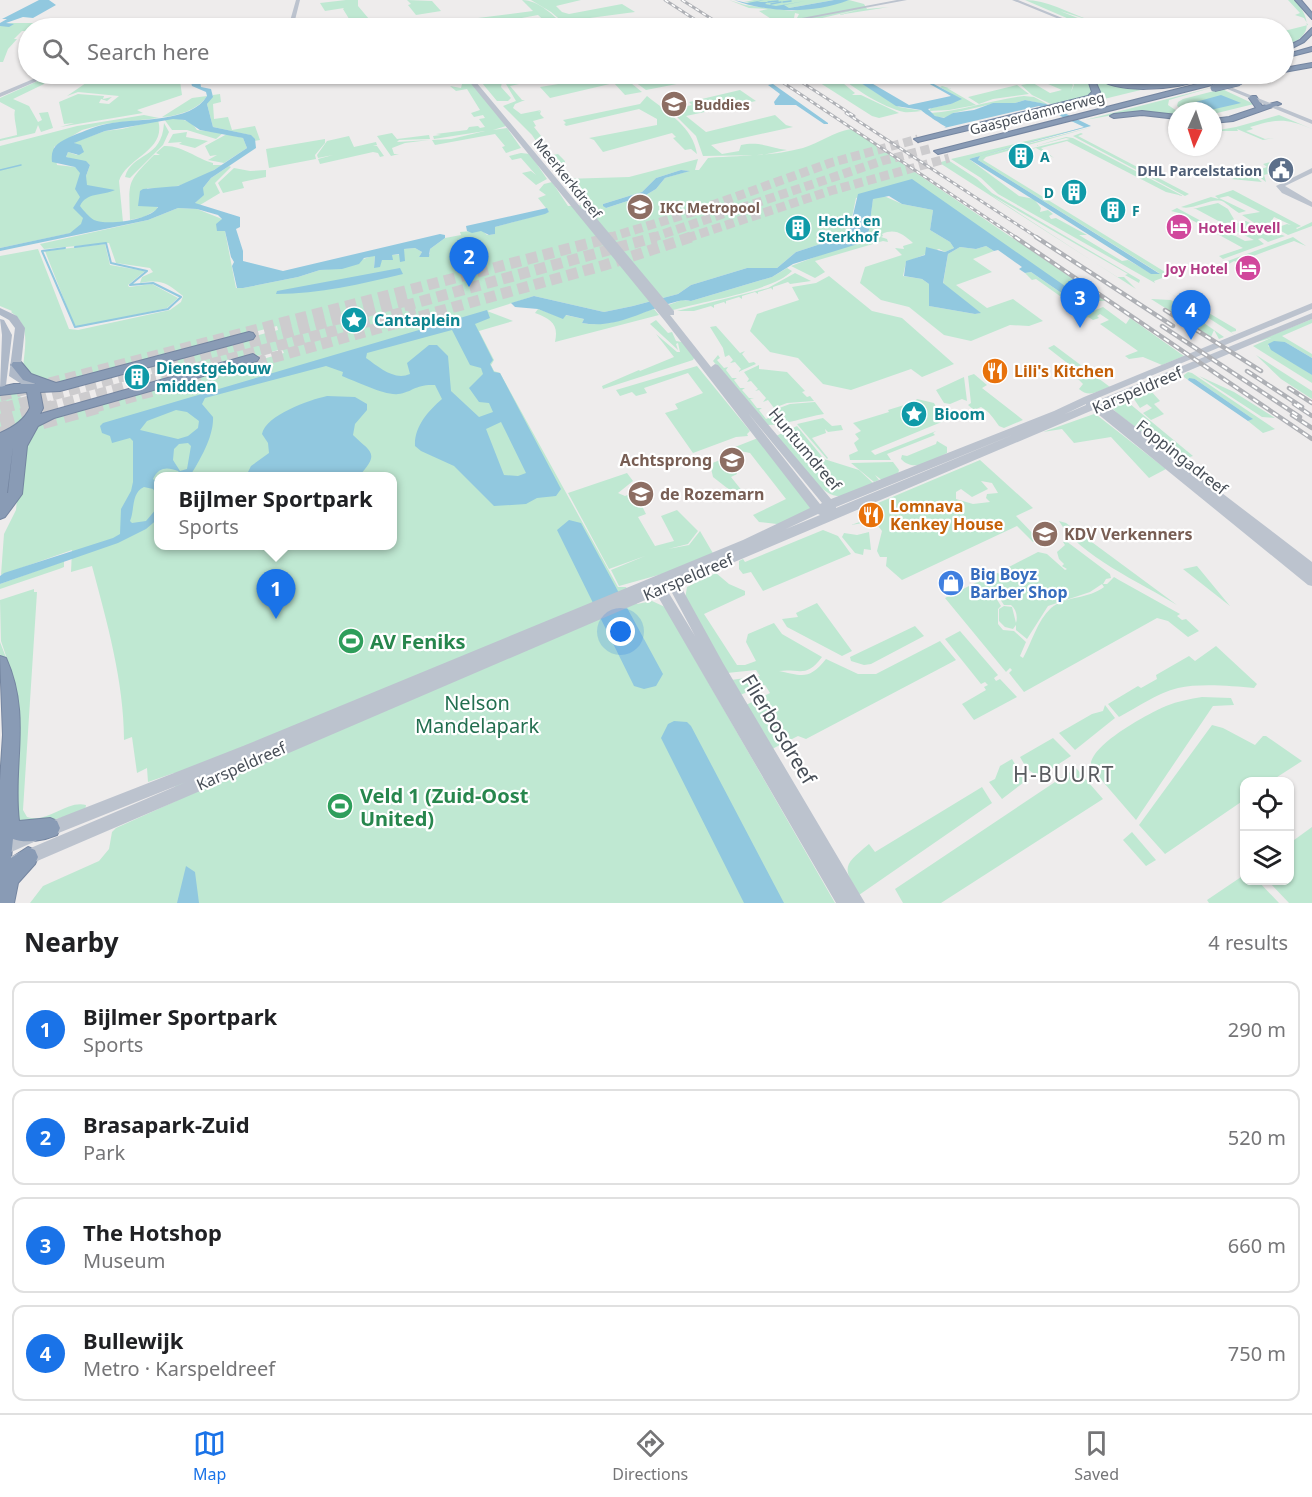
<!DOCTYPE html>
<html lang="en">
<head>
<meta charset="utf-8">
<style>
  body { margin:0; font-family:"Noto Sans",sans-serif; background:#f6f6f6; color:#202124 }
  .controls { position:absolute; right:18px; bottom:18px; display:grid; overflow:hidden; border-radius:12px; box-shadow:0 2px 4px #0004 }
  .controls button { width:54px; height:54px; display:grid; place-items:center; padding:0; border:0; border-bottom:2px solid #e0e0e0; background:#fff; color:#202124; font:30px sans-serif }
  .compass { position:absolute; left:1168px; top:102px; width:54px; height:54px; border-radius:50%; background:#fff; box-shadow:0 2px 4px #0004; rotate:183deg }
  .you { position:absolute; left:621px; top:632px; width:21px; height:21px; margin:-15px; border:4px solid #fff; border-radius:50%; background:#1a73e8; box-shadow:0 0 0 9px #1a73e833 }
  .badge { display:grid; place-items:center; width:39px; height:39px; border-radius:50%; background:#1a73e8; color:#fff; font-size:20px; font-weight:700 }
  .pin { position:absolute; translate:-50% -50px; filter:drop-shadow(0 2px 3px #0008) }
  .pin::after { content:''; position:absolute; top:32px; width:21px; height:18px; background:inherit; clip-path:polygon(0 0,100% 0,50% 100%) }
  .popup { position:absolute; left:154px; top:472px; width:243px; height:78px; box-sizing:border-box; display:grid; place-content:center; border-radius:12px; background:#fff; filter:drop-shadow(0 2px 4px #0005); font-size:20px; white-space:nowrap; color:#757577 }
  .popup b { font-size:22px; color:#202124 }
  .popup::after { content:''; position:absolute; left:50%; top:100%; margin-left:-12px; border:12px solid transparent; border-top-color:#fff }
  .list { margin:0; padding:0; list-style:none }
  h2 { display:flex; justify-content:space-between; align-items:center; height:78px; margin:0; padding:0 24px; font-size:26px }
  h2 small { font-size:20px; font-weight:400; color:#757577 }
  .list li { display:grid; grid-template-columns:39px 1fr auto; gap:18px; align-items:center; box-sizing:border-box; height:96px; margin:0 12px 12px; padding:0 12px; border:2px solid #e0e0e0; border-radius:12px }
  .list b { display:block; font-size:22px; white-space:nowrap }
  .list p { margin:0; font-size:20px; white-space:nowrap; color:#757577 }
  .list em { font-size:20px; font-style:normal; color:#757577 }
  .icon { flex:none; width:33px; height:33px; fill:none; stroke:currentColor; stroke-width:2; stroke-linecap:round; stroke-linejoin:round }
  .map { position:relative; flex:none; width:1312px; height:903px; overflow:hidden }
  .search { position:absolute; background:#fff; box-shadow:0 2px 4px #0004; left:18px; right:18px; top:18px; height:66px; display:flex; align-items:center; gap:15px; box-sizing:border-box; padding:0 21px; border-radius:33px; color:#757577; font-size:22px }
  .sheet { height:510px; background:#fff }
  nav { display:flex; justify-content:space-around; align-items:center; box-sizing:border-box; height:84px; border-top:2px solid #e0e0e0; background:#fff; font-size:16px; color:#757577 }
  nav a { display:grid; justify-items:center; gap:3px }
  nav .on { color:#1a73e8 }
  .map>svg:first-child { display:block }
  .green { fill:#bfe8d2; fill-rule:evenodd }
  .water { fill:#91c8df; fill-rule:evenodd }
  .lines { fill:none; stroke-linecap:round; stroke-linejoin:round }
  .stream-far1 { stroke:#91c8df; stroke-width:1.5 }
  .stream { stroke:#91c8df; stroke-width:2 }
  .highway-tunnel-far2 { stroke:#cdccce; stroke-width:9; stroke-dasharray:9 4.5; stroke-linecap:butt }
  .highway-tunnel-far1 { stroke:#cdccce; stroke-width:11; stroke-dasharray:11 6; stroke-linecap:butt }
  .highway-tunnel { stroke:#cdccce; stroke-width:14; stroke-dasharray:14 8; stroke-linecap:butt }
  .highway-casing { stroke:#7586a1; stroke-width:2 }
  .secondary { fill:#bcc3ce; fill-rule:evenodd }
  .primary { fill:#afb9c8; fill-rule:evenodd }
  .highway { fill:#899bb5; fill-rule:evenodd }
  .rail-far1-casing { stroke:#afb1b6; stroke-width:3 }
  .rail-casing { stroke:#afb1b6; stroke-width:4.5 }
  .rail-far1 { stroke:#fff; stroke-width:1.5; stroke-dasharray:4; stroke-linecap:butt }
  .rail { stroke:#fff; stroke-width:2; stroke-dasharray:6; stroke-linecap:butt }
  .highway-bridge-casing { stroke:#7586a1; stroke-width:8; stroke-linecap:butt }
  .highway-bridge { stroke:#899bb5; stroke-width:7 }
  .labels { text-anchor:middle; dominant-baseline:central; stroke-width:4.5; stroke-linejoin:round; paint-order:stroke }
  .far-education-label { font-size:14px; font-weight:bold; fill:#785e54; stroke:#fff; text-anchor:start }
  .far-street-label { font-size:14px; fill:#474e57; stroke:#fff }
  .far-culture-label { font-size:14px; font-weight:bold; fill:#0d838f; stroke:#fff; text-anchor:start }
  .far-service-label { font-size:14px; font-weight:bold; fill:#4e5e75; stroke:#fff; text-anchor:end }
  .far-hotel-label { font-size:14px; font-weight:bold; fill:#b23c85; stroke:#fff; text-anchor:start }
  .culture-label { font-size:16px; font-weight:bold; fill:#0d838f; stroke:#fff; text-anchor:start }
  .food-label { font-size:16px; font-weight:bold; fill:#c56008; stroke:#fff; text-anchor:start }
  .street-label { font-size:16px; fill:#474e57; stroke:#fff }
  .education-label { font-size:16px; font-weight:bold; fill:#785e54; stroke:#fff; text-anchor:start }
  .shop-label { font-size:16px; font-weight:bold; fill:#366cbe; stroke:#fff; text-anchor:start }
  .near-leisure-label { font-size:20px; font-weight:bold; fill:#27864d; stroke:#fff; text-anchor:start }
  .near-park-label { font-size:20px; fill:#226e4f; stroke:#fff }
  .near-street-label { font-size:20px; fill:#474e57; stroke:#fff }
  .near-neighbourhood-label { font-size:21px; letter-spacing:1.5px; fill:#5a5c60; stroke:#fff }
</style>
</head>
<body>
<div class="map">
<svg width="1312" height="903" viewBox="0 0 1312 903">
  <rect width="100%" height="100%" fill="#eeecec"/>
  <path class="green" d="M 346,0 L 358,0 L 358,6 L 369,19 L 351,22 L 343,9 L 344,8 L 325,11 L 320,3 Z
    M 407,0 L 432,1 L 441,11 L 416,15 L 408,5 L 411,4 Z
    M 522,0 C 539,0 555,17 567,28 L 540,28 L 549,25 L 538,15 L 477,26 L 470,19 L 533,11 Z
    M 531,0 L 581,0 L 556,6 L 562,12 L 569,14 L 622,4 L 635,12 L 582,19 L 575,23 L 582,28 L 570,28 L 551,12 Z
    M 729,0 L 745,5 L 792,11 L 849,0 L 864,4 L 867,9 L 889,7 L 838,15 L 861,9 L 805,22 L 797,18 L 799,14 L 795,13 L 794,18 L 801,22 L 784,26 L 784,24 L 795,21 L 776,22 L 759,11 L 768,9 L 749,8 Z
    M 754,0 L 834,0 L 789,8 L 744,2 Z
    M 1025,0 C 1047,0 1067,12 1089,20 L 1060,11 L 1103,28 L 1083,25 Z
    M 1288,0 L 1296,0 C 1312,23 1312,36 1284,47 L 1284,31 L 1308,25 L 1304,18 L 1295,15 L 1300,13 Z
    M 6,23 L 62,23 L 39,28 L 28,28 L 28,31 L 22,31 L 14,39 L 17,39 L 8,49 L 3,62 L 0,62 L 0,26 L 12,24 Z
    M 99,74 L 101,74 L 93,83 L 104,74 L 133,74 L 134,79 L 136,79 L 136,74 L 179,74 L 182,95 L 137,110 L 143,113 L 60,127 L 74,123 L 64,124 L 59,102 L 78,94 L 104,96 L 103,99 L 112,97 L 107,101 L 101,99 L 99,103 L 109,104 L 119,96 L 78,92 L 67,96 Z
    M 519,74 L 543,74 L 502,82 L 501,87 L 511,98 L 508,101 L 497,101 L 482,83 L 487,80 Z
    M 624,74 C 640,73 666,90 679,74 L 699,74 L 695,80 L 701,74 L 717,76 L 690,82 L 690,80 L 682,80 L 687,82 L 646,90 Z
    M 806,74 L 832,74 L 855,93 L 852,95 L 861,95 L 899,113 L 879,118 L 872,116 Z
    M 837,74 L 847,74 L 899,107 L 923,111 C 917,111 909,113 904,112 C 882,107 853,88 837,74 Z
    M 1051,74 L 1066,74 L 1073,85 L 1071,92 L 1074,85 L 1067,74 L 1084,74 L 1091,85 L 1091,92 L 1087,96 L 1055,106 L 1032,95 L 1021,85 L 1033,83 L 1050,93 L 1062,90 L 1041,81 L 1055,76 Z
    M 1092,74 L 1109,83 L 1153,87 L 1063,109 L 1087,102 L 1099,92 Z
    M 1105,74 L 1145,76 L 1187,74 C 1167,81 1122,94 1105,74 Z
    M 51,78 L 44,84 L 13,99 L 29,106 L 38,122 L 42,120 L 39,113 L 48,112 L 53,128 L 41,132 L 38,125 L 35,133 L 0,141 L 0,139 L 17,135 C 17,127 13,117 15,110 L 0,102 L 0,98 L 40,80 Z
    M 626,79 L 642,92 L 625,95 L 614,83 L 550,98 L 540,87 L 583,80 L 585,82 L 599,80 L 604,83 Z
    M 522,81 L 524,83 L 510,86 L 522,100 L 525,100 L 515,104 L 513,108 L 521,114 L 541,110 L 538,112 L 541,111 L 540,114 L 544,118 L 533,121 L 536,126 L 534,127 L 545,141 L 542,142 L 553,155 L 558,154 L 565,161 L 565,165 L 553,167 L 532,135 L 503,106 L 516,101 L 506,84 Z
    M 462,84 L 473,84 L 506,126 L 493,130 L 507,128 L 521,148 L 506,153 L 502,147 L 505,146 L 495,134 L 435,145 L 432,140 L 451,139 L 485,131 L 434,139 L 433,136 L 441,135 L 436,134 L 467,130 L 469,127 L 478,126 L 480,128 L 485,127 L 479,119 L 485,118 L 483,115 L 474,117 L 471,113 L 480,110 L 467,89 L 456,91 L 450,86 L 461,88 Z
    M 1017,85 L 1029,94 L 993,99 L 979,104 L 968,97 Z
    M 942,86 L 952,89 L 947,88 L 976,105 L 949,110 L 929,111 L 931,108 L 951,104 L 959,98 L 940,87 Z
    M 1214,87 L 1169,100 L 1168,105 L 1177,111 L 1177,116 L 1136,111 L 1085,120 Z
    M 1222,89 L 1254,104 L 1213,114 L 1213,111 L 1185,111 L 1177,106 L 1178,102 L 1183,99 Z
    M 740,90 L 756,101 L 686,116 L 706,132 L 775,115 L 786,125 L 793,127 L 711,145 L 722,154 L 739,151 L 741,145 C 760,141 770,148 787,150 L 762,155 L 703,156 L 696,136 L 673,113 L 678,108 L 692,105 L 689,102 Z
    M 220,94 L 221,102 L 213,104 L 214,119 L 228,117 L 232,130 L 255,126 L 260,140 L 254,141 L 250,135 L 213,127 L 207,104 L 213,95 Z
    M 207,96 C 198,110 178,116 162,117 L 192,98 Z
    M 647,96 C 668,113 693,127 697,154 L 691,149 L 685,150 L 673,138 L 676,137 L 672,133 L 603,152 L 594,140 L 589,138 L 657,125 L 657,119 L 639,109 L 566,126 L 564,124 L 566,123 L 563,120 L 640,104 Z
    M 1024,96 L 1034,97 L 1049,105 L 1025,100 L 1015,103 L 996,103 L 953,113 L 947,118 L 937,117 L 930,113 C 963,111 991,100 1024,96 Z
    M 144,115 L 159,118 L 104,124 L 82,130 L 54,147 L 57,165 L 75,167 L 86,176 L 90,165 L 88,163 L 66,157 L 68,152 L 77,155 L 81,145 L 74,145 L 75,142 L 105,131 L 122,129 L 158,120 C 167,151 127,157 119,181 L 123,222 L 0,248 L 0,146 L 77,126 Z
    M 1279,115 L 1312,129 C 1285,118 1277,119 1250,127 L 1253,129 L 1246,131 L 1265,139 L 1274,138 L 1263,140 L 1237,129 L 1238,131 L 1213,131 L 1236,127 Z
    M 164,119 C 176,118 190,118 197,130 L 223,133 L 216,139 L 187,130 L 172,130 Z
    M 164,123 L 169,132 L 163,145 L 130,178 L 125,177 C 132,152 162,160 164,123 Z
    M 1092,127 L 986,157 L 983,160 L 1170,275 L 1154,281 L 1155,283 L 998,194 L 981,178 L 951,159 L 1082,128 L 969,159 L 1019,196 L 1034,199 L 1041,208 L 1040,212 L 1048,210 L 1053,214 L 1049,216 L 1051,219 L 1056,218 L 1087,235 L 1079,235 L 1122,261 L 1128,260 L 1152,274 L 1159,273 L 978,160 L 980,156 Z
    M 851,129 L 1106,301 L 1094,301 L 1097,304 L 1081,311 L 1036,279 L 1032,280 L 1025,273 L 1031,272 L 1076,303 L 982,232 L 970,232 L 962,225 L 953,224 L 956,219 L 961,218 L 971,223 L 913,181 L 856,198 L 849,232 L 842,237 L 796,252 L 777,268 L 747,268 L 691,285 L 678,294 L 633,306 L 604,312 L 534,296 L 487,311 L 513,321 L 479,331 L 494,360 L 491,365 L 494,371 L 500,373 L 618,587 L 626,587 L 637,604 L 652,601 L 665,607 L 835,903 L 30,903 L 43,886 L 99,861 L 109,849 L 112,832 L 116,828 L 176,801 L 174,773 L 148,782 L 147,768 L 137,773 L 132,737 L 124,740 C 124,682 107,622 92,566 L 71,572 L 72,550 L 1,575 L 4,534 L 16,510 L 22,444 L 33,429 L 49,419 L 284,353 L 282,349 L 161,382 L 159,361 L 278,330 L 277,326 L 67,381 L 40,381 L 23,370 C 24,348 32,326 11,312 L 12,311 L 0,306 L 0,256 L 38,249 L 69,329 L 78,330 L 170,310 L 181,302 L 183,296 C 166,283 163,279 140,283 L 142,277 L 153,272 L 150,268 L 116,263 L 109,243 L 44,249 L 40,244 L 148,220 L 178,208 L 197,209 L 222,219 L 217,230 L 225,231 L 236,288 L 243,288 L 298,277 L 320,270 L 338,268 L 372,256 L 375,256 L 374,267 L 382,260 L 390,260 L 392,255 L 403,254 L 404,249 L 415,248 L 422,252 L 419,257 L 430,254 L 430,249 L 445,238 L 461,235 L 460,232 C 467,231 476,231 483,231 L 487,235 L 495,234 L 495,227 L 549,212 L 538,198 L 546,195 L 539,190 L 544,184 L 552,182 L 568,206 L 586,205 L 564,179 L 629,177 L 698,159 L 695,170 L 699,170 L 708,158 C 743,155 767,157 803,148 C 820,143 833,132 851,129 ZM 681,170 L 689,171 L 665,178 L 656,189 L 646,195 L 606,208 L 603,204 L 642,192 L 656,178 ZM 159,476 L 393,476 L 393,546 L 159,546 Z
    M 187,132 L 186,137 L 208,141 L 195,148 L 179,144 L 182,142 L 168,143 L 173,134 Z
    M 392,133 L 397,139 L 429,135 L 430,139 L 399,140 L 397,142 L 429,140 L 405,143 L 392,148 L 394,154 L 399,154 L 391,156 L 377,136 Z
    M 1081,133 L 1083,134 L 1078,136 L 1189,194 L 1185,196 L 1073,136 Z
    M 227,134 L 243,138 L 247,148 L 224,163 L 208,160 L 217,155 L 210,156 L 205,146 Z
    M 349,136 L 354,147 L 376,142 L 377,145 L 373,146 L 377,146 L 384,156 L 380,157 L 378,153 L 373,152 L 320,164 L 318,159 L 333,155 L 318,158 L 317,155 L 327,141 Z
    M 1066,137 L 1073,138 L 1183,196 L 1166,192 L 1067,141 L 1041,148 L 1054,158 L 1036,148 L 1025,150 L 1070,139 L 1066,138 L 1035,146 Z
    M 325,139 L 325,143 L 315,155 L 316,159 L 269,168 L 266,149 Z
    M 164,146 C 182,145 195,158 213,163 L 213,165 L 222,165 C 200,179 173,192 147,188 L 158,209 L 144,217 L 130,220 C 129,181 126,183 154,155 L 160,155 L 156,153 Z
    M 521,153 L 530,154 L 547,179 L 536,185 L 522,173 L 531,171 L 536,175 L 521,158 L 512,160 L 509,156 Z
    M 932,158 L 941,162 L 948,160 L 977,179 L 992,193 L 1140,280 L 1139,283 L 1125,275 L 1128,274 L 991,195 L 1117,277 L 1124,277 L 1136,289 Z
    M 1274,161 L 1275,172 L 1272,173 L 1270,165 L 1271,173 L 1264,175 L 1266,182 L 1258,176 L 1256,177 L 1262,182 L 1231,179 L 1267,167 L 1263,164 Z
    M 229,166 L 231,167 L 215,183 L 220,193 L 200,205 L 194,204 L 203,195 L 203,188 L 211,178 Z
    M 234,168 L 250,171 L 266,170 L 266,177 L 242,182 L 244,188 L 223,193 L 218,183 Z
    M 1233,190 L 1301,226 L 1296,228 L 1297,229 L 1312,222 L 1312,226 L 1288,235 L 1281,231 L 1276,233 L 1285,236 L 1268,242 L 1262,238 L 1258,239 L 1264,244 L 1223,259 L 1219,256 L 1243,248 L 1179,213 L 1171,211 L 1177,208 L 1216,229 L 1220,228 L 1245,241 L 1254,240 L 1226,226 L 1246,221 L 1258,227 L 1255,230 L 1262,233 L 1287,224 L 1291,225 L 1274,217 L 1271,222 L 1259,226 L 1242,215 L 1260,212 L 1228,196 L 1219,198 L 1246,211 L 1239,213 C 1234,210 1227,204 1224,202 C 1213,196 1194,211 1181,207 L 1211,197 L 1219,199 L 1215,196 Z
    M 884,196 L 902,204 L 933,210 L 930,230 L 950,242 L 954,248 L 945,252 L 939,249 L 906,262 L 903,276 L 922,279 L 929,284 L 929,306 L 975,314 L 980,313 L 943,284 L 948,254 L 960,247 L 976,249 L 986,246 L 994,251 L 973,259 L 992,272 L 956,285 L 987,308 L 1013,299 L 1043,321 L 1029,326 L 1010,325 L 971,341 L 944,335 L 909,307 L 881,300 L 860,283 L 865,267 L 902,255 L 895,248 L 904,249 L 903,246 L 913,243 C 903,234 895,228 882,234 L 883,236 L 881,237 L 887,239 L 888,242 L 883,241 L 815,261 L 825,272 L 815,278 L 791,266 L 868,237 L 873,198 Z
    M 1218,203 L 1228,209 L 1235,221 L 1224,224 L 1196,209 L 1193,209 Z
    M 1293,237 L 1306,246 L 1294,241 L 1237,262 L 1234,261 L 1229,264 L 1225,262 Z
    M 105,244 L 110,265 L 145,271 L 128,285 L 129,287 L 152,284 L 178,298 L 167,308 L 79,327 L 74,325 L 45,251 Z
    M 787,268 L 792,271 C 773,291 703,301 673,310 L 668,305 L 682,300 L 691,301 L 772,277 Z
    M 795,273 L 811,281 L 790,284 L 788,282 L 773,287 L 773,290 L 771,288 L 758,292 L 758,294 L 755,292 L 742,296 L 742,299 L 739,297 L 726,301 L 726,304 L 724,302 L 714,305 L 714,308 L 711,306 L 694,311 L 677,311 L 768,288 Z
    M 829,276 L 872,311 L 902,318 L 954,364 L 922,377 L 911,369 L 851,390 L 823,384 L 798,358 L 770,352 L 750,331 L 757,314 L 799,300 L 792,287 L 816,283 Z
    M 1165,290 L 1181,300 L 1185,299 L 1236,329 L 1236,331 L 1231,332 L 1235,335 Z
    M 1151,299 L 1171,300 L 1224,337 L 1219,339 L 1214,330 L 1211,337 Z
    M 1103,307 L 1126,324 L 1130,318 L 1184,356 L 1162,365 L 1143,357 L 1129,359 L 1125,356 L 1138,351 L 1100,324 L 1109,320 L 1100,314 L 1097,316 L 1099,318 L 1093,320 L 1088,317 L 1078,322 L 1081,316 Z
    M 538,309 L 563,318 L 565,315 L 584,319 L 582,323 C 608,328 630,316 654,309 L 659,315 L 555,342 C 559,324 551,319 535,313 Z
    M 1312,319 L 1312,323 L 1282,336 L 1312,354 L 1312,358 L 1285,342 L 1269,344 L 1268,346 L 1312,375 L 1312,383 L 1253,346 L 1271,338 L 1250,344 Z
    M 656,320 L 668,333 L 672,332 L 676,341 L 682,342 L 695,356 L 693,360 L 603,389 L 602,386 L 639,370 L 640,371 L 674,357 L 656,334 L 677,352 L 680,352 L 678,343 L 676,344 L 678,350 L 650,324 Z
    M 716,326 L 740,353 L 745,351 L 742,354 L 749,363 L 754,362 L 756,364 L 738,372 L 741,369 L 735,362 L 730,363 L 733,360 L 729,355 L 725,357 L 723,348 L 710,327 Z
    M 1054,345 L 1110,387 C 1098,391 1089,398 1079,389 L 1083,384 L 1075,376 L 1080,373 L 1048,348 Z
    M 718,355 L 720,358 L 717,360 L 724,368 L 728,367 L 726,370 L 732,378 L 737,378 L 734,380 L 740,388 L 745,388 L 742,390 L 749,398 L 754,398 L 750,399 L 757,408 L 762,408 L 759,410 L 766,419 L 779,414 L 777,411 L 771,411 L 790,404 L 815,402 L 824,414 C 805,417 785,425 767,425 L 713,361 Z
    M 1256,355 L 1312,391 L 1312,399 L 1281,379 Z
    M 759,365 L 759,369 L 787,372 L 805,391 L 802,392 L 807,397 L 810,396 L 814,401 L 787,403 L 774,408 L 768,400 L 763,402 L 766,398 L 759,390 L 755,391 L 758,389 L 751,381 L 747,382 L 749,379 L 744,372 Z
    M 697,366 L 750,431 L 747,434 L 748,436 L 736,437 L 693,453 L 665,413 L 678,409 L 675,404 L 703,393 L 688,373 L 644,388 L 647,393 L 636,396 L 632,392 L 620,396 L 616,390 Z
    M 1188,372 L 1192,373 L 1275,429 L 1263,433 L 1248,421 L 1252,419 L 1250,417 L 1195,379 L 1188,380 L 1184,377 L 1184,375 Z
    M 974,374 L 987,385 L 982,388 L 1023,420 L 1004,428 L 999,426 C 993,418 990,412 981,407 L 974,410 L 968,405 L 971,403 L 968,376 Z
    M 1199,376 L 1234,392 L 1275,418 L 1262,417 Z
    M 964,377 L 967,401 L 962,399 L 950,404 L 944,403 L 936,390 Z
    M 1150,390 L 1160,401 L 1154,404 L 1164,414 L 1151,420 L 1143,413 L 1152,408 L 1147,404 L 1140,408 L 1132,396 Z
    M 18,393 L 23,401 L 28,400 C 29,421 16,427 0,436 L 0,394 Z
    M 917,399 L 934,403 L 944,421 L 871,451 L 875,455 L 936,431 L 933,433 L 935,435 L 887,454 L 891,460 L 850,460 L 849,455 L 858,451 L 854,443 L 859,439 L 855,434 L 861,431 L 853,423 L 889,412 L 888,410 L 914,402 Z
    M 1124,399 L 1193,456 L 1180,460 L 1118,414 L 1111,407 L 1116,401 Z
    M 1094,414 L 1098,416 L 1166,469 L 1149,478 L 1111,437 L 1074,443 L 1062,429 L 1043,432 Z
    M 823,418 L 832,426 L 841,425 L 843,430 L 828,432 L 825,429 L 826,433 L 812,438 L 828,458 L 827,459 L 797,424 Z
    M 797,426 L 824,459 L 859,470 L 873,483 C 863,487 848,497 837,496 C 819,495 788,450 776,436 Z
    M 758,438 L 810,505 L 810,510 L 780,526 L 777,524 L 759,522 L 753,515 L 786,499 L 750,453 L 730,449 Z
    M 937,441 L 947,447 L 947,453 C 932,460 914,473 901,459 L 902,455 L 907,456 L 936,444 Z
    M 725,458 L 737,474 L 731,477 L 743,492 L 736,495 L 713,477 L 710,464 Z
    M 980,460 L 1033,508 L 1016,516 L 1038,539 L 1033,542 L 1017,526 L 902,580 L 886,566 L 887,557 L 880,557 L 877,551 L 882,531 C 874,519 864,523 851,525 L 877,516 L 880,512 L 878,503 ZM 981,481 L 992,483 L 998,493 L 987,494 L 986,498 L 990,502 L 973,504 L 956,499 L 956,492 L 961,489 L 972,497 L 988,489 Z
    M 893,462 L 899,470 L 898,474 L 883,481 L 875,475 L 879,480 L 874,482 L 851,463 Z
    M 627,473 L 633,481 L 618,493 L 625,496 L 635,492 L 646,514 L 638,517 L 655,546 L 674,541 L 661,516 L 677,510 L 698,531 L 688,544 L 668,549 L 689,545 L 700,531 L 714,555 L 680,569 L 619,586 L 611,570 L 645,556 L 609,569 L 568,493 Z
    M 1059,521 L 1066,523 L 1177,605 C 1143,584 1078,555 1059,521 Z
    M 823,530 L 838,536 L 851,554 L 763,591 L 751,572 L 743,574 L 739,569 L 739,561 L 743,559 L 745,562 Z
    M 869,532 L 871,550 L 864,549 L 863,555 L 855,553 L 842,537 L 844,533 L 857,535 Z
    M 1066,541 L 1110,574 L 1111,578 L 1106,579 L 1103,584 L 1107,584 L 1114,577 L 1119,580 L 1180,614 L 1177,616 L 1182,620 L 1186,619 L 1199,631 L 1188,637 L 1168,621 L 1157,618 L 1024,692 L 1009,673 L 1012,670 L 1010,668 L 1006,672 L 945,598 L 983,579 L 987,585 L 989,581 L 986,578 L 997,573 L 1001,574 L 1003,570 L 1038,552 L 1047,554 L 1065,570 L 1067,569 L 1062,566 L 1064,564 L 1059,559 L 1057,552 L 1065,545 L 1063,542 ZM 1102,584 L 1104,587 C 1089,599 1065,596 1051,608 C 1037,621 1032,642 1023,658 L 1020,656 L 1026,642 L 1014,631 L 1003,630 L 998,624 L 998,609 L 1001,606 L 996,598 L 998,596 L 1004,605 L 1011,605 C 1016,609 1018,616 1016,623 L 1012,607 L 1004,606 L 999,609 L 999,621 L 1005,627 L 1013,629 L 1016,625 L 1016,630 L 1027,639 L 1048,606 L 1090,592 Z
    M 64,561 L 64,567 L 59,569 L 0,589 L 0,584 Z
    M 1197,566 L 1230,606 L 1183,569 Z
    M 716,573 L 729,584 L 745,591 L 745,595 L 704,614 L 737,665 L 745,665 L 756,661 L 746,642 L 748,634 L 774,623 L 782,634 L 822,657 C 806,679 799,668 779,671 C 803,676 809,680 826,659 L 858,674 L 876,674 L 940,641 L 956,660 L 806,739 L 798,736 L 772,749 L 746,705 L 770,693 L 765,685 L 740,695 L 731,680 L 760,676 L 756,670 L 727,673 L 685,599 L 687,587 Z
    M 34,589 L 34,592 L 37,592 L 23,810 L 27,817 C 48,824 66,800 86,805 L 85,811 L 23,828 L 17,825 L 14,819 L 18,727 L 10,681 L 0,654 L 0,642 L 10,668 L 1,641 L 0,600 Z
    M 817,603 L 852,651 L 842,656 L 787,627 L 782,619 L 798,617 L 796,613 Z
    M 915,626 L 924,636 L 871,664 L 864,665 L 851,661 L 850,657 Z
    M 960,631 L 998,675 L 994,678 L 996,681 L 1000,679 L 1017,697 L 974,720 L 962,704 L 986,690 L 984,687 L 988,685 L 985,682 L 981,684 L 945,639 Z
    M 1216,646 L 1257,684 L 1254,688 C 1232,686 1200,683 1178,688 C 1157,693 1138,707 1119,717 L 1108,704 L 1138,686 L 1141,688 L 1157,679 L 1156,675 L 1189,656 L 1195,661 Z
    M 1202,697 L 1231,698 L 1234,705 L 1213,706 L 1136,820 L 1092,769 C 1082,749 1149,713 1166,706 C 1178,701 1190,699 1202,697 Z
    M 1105,705 L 1115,718 L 1075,750 L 1059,733 L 1092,714 L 1103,711 Z
    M 1212,725 L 1223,728 L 1255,745 L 1263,736 L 1266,736 L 1302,761 L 1271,781 L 1244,782 L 1244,800 L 1165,854 L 1139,825 Z
    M 1053,738 L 1071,756 L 1042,775 C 1030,775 1025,766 1020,757 Z
    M 1012,759 L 1019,771 L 1028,779 L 1002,799 L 989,782 L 995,779 L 1000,766 Z
    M 1076,768 L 1103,799 L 941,903 L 903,903 L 895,889 Z
    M 982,787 L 992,803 L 859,895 C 842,866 843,866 869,844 L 875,852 Z
    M 1312,827 L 1312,903 L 1289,903 L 1268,881 L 1290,880 L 1290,843 Z
    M 1132,832 L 1156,860 L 1146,866 L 1123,840 Z
    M 1244,875 L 1244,880 L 1258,881 L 1279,903 L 1209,903 L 1207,900 Z"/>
  <path class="water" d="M 39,0 L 49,0 L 56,5 L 33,18 L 23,17 L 6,23 L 14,24 L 9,27 L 0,26 L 0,23 L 7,19 L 2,19 Z
    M 734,0 L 747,3 L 764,0 L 757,2 L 768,2 L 765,4 L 776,6 L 805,1 L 784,5 L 789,8 L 834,0 L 849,0 C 813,14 768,13 734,0 Z
    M 188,74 L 199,74 L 201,87 L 211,89 L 213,97 L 207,104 L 213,127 L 251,135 L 255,139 L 256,148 L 211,178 L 203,188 L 204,195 L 195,203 L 240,217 L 240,227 L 236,229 L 243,251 L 243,261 L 283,271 L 440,234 L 445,235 L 445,238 L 430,249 L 429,257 L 419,257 L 422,252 L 415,248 L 404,249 L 405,261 L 400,262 L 399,254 L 392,255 L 393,260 L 382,260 L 380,267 L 374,268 L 375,256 L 364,258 L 359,264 L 342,269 L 320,270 L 298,277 L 243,288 L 237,288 L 232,266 L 234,262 L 231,257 L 225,231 L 217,231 L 216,224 L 222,219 L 218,215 L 197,209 L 178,208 L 148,220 L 0,251 L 0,248 L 70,233 L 81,224 L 83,218 L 73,208 L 80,197 L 75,189 L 80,173 L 75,167 L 52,162 C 50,146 59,142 72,136 C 85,131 97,125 112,123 C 139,118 191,123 207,96 L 206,92 L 192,86 L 190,79 L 192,76 ZM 173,119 L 185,120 L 200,130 L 243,138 L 247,148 L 214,170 L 178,186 L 143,189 L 140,191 L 138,206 L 158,207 C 151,220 107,226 94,220 C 89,217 84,211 80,206 C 86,192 103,196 115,190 L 87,185 L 86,176 L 90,165 L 86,161 L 66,157 L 68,152 L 79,155 L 84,152 L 81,145 L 74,143 L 105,131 Z
    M 847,74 L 859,76 L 883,74 L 885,76 L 868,79 L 868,81 L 909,105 L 951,96 L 912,74 L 915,74 L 962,99 L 951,104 L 928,109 L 935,116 L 944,118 L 953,113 L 974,110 L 993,103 L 1015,103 L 1025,100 L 1046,104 L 1091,126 L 980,156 L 978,160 L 1160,274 L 1151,274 L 969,159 L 1084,127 L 1039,106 L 944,128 L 946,127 C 941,124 925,114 921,110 L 896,106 Z
    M 773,84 L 828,123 L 828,124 L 824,124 L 796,105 L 775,105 L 774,102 L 780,94 L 768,85 Z
    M 1221,95 L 1241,103 L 1206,111 L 1188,107 L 1192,103 Z
    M 681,170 L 690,171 L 665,178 L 656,189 L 646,195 L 606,208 L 603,206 L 603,204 L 642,192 L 656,178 Z
    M 912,179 L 1085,300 L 1076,303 L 1031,272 L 1025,273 L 1019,269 L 1022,267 L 998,250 L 994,251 L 986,246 L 976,249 L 960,247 L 948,254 L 943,283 L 981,313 L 975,314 L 929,306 L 929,284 L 922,279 L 904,276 L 906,261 L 925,255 L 926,247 L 945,252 L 954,248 L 950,242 L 930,230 L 933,210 L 902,204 L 889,196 L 873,199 L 868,237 L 861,243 L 793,264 L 772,277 L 691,301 C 683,299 676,302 668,304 C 639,313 613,329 582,323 L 584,319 L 566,315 L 563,319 L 538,309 L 515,307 L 511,303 L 534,296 L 604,312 L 633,306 L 678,294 L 691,285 L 747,268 L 777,268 L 796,252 L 842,237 L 849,232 L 858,194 Z
    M 547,208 L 549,212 L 545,214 L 495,227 L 495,234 L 489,235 L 481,231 L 472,233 L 467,231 L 466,226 Z
    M 400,268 L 403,274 C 361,284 320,294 276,294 L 277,291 Z
    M 487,310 L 490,318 L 475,324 L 493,360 L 490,364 L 494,372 L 500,373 L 561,489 L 556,496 L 537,498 L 526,504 L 494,506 L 454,466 L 421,451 L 415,446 C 414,427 428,411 442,399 L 435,385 C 415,384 413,392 398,394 C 386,396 355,381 342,376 L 343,372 L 326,366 L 205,398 L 202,404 L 213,417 C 214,436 200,460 190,476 L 182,476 L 178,471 C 167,467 159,467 153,479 L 159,484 L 159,518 L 146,529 L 118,543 L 0,584 L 0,576 L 4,573 L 113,538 L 120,534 L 121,509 L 131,491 L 133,482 L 133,441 L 130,438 L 112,443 L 110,436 L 102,433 L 100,426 L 103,423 ZM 452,330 L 470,365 L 481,368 L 483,374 L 469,388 L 479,402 L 489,403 L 493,412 L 479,417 L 451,391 L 448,356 L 437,345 L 429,345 L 407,363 L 410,374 C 394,381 379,367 366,358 L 367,353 ZM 176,410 L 187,412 L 199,421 L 198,428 L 188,436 L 178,439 L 140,430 L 147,421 ZM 501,422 L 526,473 L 518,476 L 504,475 L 486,429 ZM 188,443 L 191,446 L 187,469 L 180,471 L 173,460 L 174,449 L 179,444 ZM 144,487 L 153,489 L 156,494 L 157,508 L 146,521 L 132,523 L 130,521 C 135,509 131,493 144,487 Z
    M 1274,341 L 1285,342 L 1312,358 L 1312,375 L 1271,350 L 1268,344 Z
    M 1189,378 L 1195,379 L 1253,419 L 1248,421 L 1188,380 Z
    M 327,396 L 355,397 L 367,404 L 367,410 L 355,424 L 353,435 C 370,452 381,452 359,476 L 246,476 L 251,466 L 269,453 L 268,443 L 262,434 C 266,415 309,400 327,396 Z
    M 569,520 L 581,523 L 663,674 L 656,686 L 644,689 L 634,686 L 557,530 Z
    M 674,721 L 687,722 L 691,726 L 784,903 L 744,903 L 661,738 L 668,724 Z
    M 186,866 L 195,872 L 199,903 L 177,903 Z"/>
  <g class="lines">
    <path class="stream-far1" d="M 768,2 L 778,1
      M 783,2 L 791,1
      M 771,4 L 781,2
      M 0,170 L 21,165"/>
    <path class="stream" d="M 65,248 L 42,251 L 75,327 L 168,309 L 181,297 L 153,283 L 130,285 L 147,271 L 111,263 L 106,243 L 75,247"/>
    <path class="highway-tunnel-far2" d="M 608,238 L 693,212 L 830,163 L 918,139
      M 651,238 L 882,161 L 933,148
      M 687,238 L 830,191 L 949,158"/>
    <path class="highway-tunnel-far1" d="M 404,306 L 656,237
      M 0,396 L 613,237
      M 3,408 L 410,300
      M 47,408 L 415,309
      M 92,408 L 605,265 L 691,237"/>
    <path class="highway-tunnel" d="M 0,409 L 8,407
      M 0,421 L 53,407
      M 0,434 L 97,407"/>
    <defs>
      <path id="highway" d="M 1295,0 L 1301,0 L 1312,13 L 1312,19 Z
        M 1312,28 L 1312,34 L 1304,42 L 1284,52 L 1284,48 L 1300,40 Z
        M 1312,47 L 1312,51 L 1288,57 L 1284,55 Z
        M 1312,63 L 1312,67 L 1284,72 L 1284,68 Z
        M 1086,74 L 1092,74 L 1100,92 L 1094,100 L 918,142 L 914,139 L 1088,96 L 1092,92 Z
        M 1096,74 C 1105,73 1116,82 1127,84 C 1150,87 1175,80 1198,77 L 1202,79 C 1184,89 1107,97 1096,74 Z
        M 1218,74 L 1236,74 L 1221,78 L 1217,76 Z
        M 1262,74 L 1272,74 L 1239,84 L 1235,82 Z
        M 1209,81 L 1212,81 L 1212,85 L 938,154 L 934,151 Z
        M 1250,96 L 1256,96 L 1262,106 L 1277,102 L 1281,104 L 1233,121 L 1213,123 L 1213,119 L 1229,117 L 1256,108 L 1249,98 Z
        M 1142,111 L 1177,115 L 1177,119 L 1142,115 L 1114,118 L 1110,116 L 1114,114 Z
        M 249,332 L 253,333 L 255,336 L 253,339 L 60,391 L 40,392 L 43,408 L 40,414 L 253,354 L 259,358 L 257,361 L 54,418 L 38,426 L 27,446 L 22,494 L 5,517 L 0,519 L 0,433 C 12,428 24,421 30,408 L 27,392 L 0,395 L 0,387 L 14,384 L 36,384 L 23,380 L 11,365 L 13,362 L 21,362 L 31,374 L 56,383 ZM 13,447 L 8,493 L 7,493 Z
        M 0,656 L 6,658 C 32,716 12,765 19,821 L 50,818 L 57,821 L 60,828 L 57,835 C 45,840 26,844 13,839 L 11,858 L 28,847 L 35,850 L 38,857 L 35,864 L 18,883 L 14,903 L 0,903 L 0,781 L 3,735 Z"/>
    </defs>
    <use href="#highway" class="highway-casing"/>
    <path class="secondary" d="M 296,0 L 300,0 L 293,28 L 288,28 Z
      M 897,0 L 907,0 L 758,28 L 749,28 Z
      M 1012,0 L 1018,0 L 1087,28 L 1081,28 Z
      M 423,24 L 436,28 L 382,28 L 385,26 Z
      M 53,74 L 61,74 L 42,79 L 0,97 L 0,93 L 38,77 Z
      M 463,74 L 469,74 L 473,79 L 515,74 L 512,76 L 476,82 L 582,209 L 588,208 L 674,311 L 674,315 L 670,315 L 711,367 L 715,364 L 718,365 L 831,499 L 1054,411 L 1084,397 L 1312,303 L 1312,309 L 1093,400 L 1099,400 L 1312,313 L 1312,319 L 1107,405 L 1312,562 L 1312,586 L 1308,585 L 1093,410 L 680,585 L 723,663 L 865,903 L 836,903 L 657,595 L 0,877 L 0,861 L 186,782 L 46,838 L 41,835 L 38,830 L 41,825 L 243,746 L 743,540 L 810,508 L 665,321 ZM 1086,404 L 1086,405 L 1065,414 ZM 748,413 L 822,503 L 820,504 ZM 1015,434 L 836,508 L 836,507 ZM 818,514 L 820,515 L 786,529 ZM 670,589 L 695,636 L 667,590 Z
      M 1191,74 L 1198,74 L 1312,120 L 1312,124 Z
      M 1312,168 L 1312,173 L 1285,186 L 1312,202 L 1312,207 L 1282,193 L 1276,186 Z
      M 31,828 L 36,831 L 39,836 L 36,841 L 0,857 L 0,841 Z"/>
    <path class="primary" d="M 0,308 L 17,316 L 25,328 L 20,374 L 34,382 L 38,389 L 36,392 L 28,392 L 26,387 L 9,376 L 15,328 L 9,320 L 0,315 Z
      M 0,319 L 4,320 L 12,335 L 6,385 L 0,389 L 2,335 Z"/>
    <use href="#highway" class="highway"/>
    <defs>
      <path id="rail-far1" d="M 665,0 L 708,28
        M 682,0 L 726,28
        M 770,74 L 1017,238
        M 789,74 L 854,116
        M 846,113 L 1038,238"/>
      <path id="rail" d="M 1015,237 L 1312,439
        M 1036,237 L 1173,326
        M 1165,310 L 1261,371
        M 1162,326 L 1300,417
        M 1247,371 L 1302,407
        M 1289,388 L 1312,403
        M 1294,404 L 1312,416
        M 1292,415 L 1312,428"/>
    </defs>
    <use href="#rail-far1" class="rail-far1-casing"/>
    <use href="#rail" class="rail-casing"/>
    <use href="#rail-far1" class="rail-far1"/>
    <use href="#rail" class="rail"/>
    <defs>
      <path id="highway-bridge" d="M 1198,79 L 1215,74
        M 1214,88 L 1239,82"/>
    </defs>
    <use href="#highway-bridge" class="highway-bridge-casing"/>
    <use href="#highway-bridge" class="highway-bridge"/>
  </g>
  <defs>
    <symbol id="school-disc" viewBox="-11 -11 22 22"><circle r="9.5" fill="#8d6e63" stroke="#fff"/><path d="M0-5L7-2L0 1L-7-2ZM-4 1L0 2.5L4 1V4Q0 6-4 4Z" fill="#fff"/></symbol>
    <symbol id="building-disc" viewBox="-11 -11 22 22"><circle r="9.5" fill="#0f9aa8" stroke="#fff"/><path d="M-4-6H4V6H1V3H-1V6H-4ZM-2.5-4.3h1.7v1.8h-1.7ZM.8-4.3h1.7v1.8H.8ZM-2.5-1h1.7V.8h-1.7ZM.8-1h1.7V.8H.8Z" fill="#fff"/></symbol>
    <symbol id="civic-disc" viewBox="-11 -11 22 22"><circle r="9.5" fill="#5c6f8a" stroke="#fff"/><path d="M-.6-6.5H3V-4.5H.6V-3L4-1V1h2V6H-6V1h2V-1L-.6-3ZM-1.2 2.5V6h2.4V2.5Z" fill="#fff"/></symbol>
    <symbol id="hotel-disc" viewBox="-11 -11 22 22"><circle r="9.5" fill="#d1479c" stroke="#fff"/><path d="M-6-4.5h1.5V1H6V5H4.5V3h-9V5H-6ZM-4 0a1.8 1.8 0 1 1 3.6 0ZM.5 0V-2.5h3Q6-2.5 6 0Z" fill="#fff"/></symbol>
    <symbol id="sight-disc" viewBox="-11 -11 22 22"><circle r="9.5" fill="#0f9aa8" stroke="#fff"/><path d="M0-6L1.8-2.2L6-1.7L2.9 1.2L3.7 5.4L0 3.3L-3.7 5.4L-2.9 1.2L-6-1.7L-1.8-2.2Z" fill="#fff"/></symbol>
    <symbol id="restaurant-disc" viewBox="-11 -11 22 22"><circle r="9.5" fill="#e8710a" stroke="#fff"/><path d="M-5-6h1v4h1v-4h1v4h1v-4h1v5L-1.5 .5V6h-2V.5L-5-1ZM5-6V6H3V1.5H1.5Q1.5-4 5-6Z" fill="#fff"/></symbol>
    <symbol id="shop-disc" viewBox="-11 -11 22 22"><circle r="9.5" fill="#3f7fe0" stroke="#fff"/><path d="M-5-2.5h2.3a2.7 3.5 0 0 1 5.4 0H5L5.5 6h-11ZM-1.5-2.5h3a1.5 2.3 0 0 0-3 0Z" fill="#fff"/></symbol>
    <symbol id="stadium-disc" viewBox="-11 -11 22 22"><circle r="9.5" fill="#2e9e5b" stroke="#fff"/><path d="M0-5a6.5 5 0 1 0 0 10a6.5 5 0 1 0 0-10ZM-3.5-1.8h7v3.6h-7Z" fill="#fff"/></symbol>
  </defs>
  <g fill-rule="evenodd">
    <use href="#school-disc" x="659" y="89" width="30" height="30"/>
    <use href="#building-disc" x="1006" y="141" width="30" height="30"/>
    <use href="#civic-disc" x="1266" y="155" width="30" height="30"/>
    <use href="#building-disc" x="1059" y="177" width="30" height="30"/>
    <use href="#school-disc" x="625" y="192" width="30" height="30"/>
    <use href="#building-disc" x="1098" y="195" width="30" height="30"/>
    <use href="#hotel-disc" x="1164" y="212" width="30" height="30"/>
    <use href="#building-disc" x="783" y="213" width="30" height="30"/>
    <use href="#hotel-disc" x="1233" y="253" width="30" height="30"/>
    <use href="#sight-disc" x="339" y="305" width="30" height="30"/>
    <use href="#restaurant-disc" x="980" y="356" width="30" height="30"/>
    <use href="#building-disc" x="122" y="362" width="30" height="30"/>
    <use href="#sight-disc" x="899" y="399" width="30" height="30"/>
    <use href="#school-disc" x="717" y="445" width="30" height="30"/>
    <use href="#school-disc" x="626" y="479" width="30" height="30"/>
    <use href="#restaurant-disc" x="856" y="500" width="30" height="30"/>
    <use href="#school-disc" x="1030" y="519" width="30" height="30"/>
    <use href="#shop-disc" x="936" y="568" width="30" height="30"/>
    <use href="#stadium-disc" x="336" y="626" width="30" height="30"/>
    <use href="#stadium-disc" x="325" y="791" width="30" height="30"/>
  </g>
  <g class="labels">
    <g class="far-education-label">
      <text x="694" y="104">Buddies</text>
      <text x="660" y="207">IKC Metropool</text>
    </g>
    <g class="far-street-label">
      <text transform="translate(1037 113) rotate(-14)">Gaasperdammerweg</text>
      <text transform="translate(568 178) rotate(51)">Meerkerkdreef</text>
    </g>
    <g class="far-culture-label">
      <text x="1040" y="156">A</text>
      <text x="1054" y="192" text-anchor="end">D</text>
      <text x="1132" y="210">F</text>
      <text x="818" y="220">Hecht en<tspan x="818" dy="16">Sterkhof</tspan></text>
    </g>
    <g class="far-service-label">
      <text x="1262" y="170">DHL Parcelstation</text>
    </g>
    <g class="far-hotel-label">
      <text x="1198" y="227">Hotel Levell</text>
      <text x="1228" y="268" text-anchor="end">Joy Hotel</text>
    </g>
    <g class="culture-label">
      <text x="374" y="320">Cantaplein</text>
      <text x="156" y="368">Dienstgebouw<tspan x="156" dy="18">midden</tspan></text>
      <text x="934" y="414">Bioom</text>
    </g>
    <g class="food-label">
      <text x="1014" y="371">Lili's Kitchen</text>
      <text x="890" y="506">Lomnava<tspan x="890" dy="18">Kenkey House</tspan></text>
    </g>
    <g class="street-label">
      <text transform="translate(1137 390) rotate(-23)">Karspeldreef</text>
      <text transform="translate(805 449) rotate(50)">Huntumdreef</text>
      <text transform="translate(1182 457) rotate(38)">Foppingadreef</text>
      <text transform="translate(688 577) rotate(-23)">Karspeldreef</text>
      <text transform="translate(241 766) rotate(-24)">Karspeldreef</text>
    </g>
    <g class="education-label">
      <text x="712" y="460" text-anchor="end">Achtsprong</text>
      <text x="660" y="494">de Rozemarn</text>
      <text x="1064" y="534">KDV Verkenners</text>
    </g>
    <g class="shop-label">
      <text x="970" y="574">Big Boyz<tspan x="970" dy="18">Barber Shop</tspan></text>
    </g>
    <g class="near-leisure-label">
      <text x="370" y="641">AV Feniks</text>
      <text x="360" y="795">Veld 1 (Zuid-Oost<tspan x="360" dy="23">United)</tspan></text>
    </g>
    <g class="near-park-label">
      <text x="477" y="702">Nelson<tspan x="477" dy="23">Mandelapark</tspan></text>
    </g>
    <g class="near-street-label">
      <text transform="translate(779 729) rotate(59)">Flierbosdreef</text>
    </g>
    <g class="near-neighbourhood-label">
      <text x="1064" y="774">H-BUURT</text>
    </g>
  </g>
</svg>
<div class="controls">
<button><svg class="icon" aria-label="locate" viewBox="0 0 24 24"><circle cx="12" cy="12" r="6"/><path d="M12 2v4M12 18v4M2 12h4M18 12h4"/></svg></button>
<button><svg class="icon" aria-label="layers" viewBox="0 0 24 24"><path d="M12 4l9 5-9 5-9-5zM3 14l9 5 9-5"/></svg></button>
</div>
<svg class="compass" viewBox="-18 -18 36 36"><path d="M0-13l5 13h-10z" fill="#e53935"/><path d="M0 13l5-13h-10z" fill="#757577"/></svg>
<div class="you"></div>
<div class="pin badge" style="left:276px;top:619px">1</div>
<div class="popup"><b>Bijlmer Sportpark</b>Sports</div>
<div class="pin badge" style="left:469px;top:287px">2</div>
<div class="pin badge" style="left:1080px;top:328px">3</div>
<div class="pin badge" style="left:1191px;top:340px">4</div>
<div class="search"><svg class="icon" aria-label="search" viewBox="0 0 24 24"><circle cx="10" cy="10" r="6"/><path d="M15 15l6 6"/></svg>Search here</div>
</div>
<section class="sheet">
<h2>Nearby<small>4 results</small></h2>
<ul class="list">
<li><span class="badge">1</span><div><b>Bijlmer Sportpark</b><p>Sports</p></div><em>290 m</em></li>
<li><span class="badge">2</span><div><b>Brasapark-Zuid</b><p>Park</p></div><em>520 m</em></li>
<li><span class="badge">3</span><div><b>The Hotshop</b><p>Museum</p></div><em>660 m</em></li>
<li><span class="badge">4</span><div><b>Bullewijk</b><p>Metro · Karspeldreef</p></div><em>750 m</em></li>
</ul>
</section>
<nav>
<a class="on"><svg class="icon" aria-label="map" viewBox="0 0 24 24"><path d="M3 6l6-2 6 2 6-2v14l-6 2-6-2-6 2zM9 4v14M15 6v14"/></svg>Map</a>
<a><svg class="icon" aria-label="directions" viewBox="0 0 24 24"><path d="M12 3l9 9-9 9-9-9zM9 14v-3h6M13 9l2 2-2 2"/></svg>Directions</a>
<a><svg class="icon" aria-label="saved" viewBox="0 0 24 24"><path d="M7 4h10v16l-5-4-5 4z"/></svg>Saved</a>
</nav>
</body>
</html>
